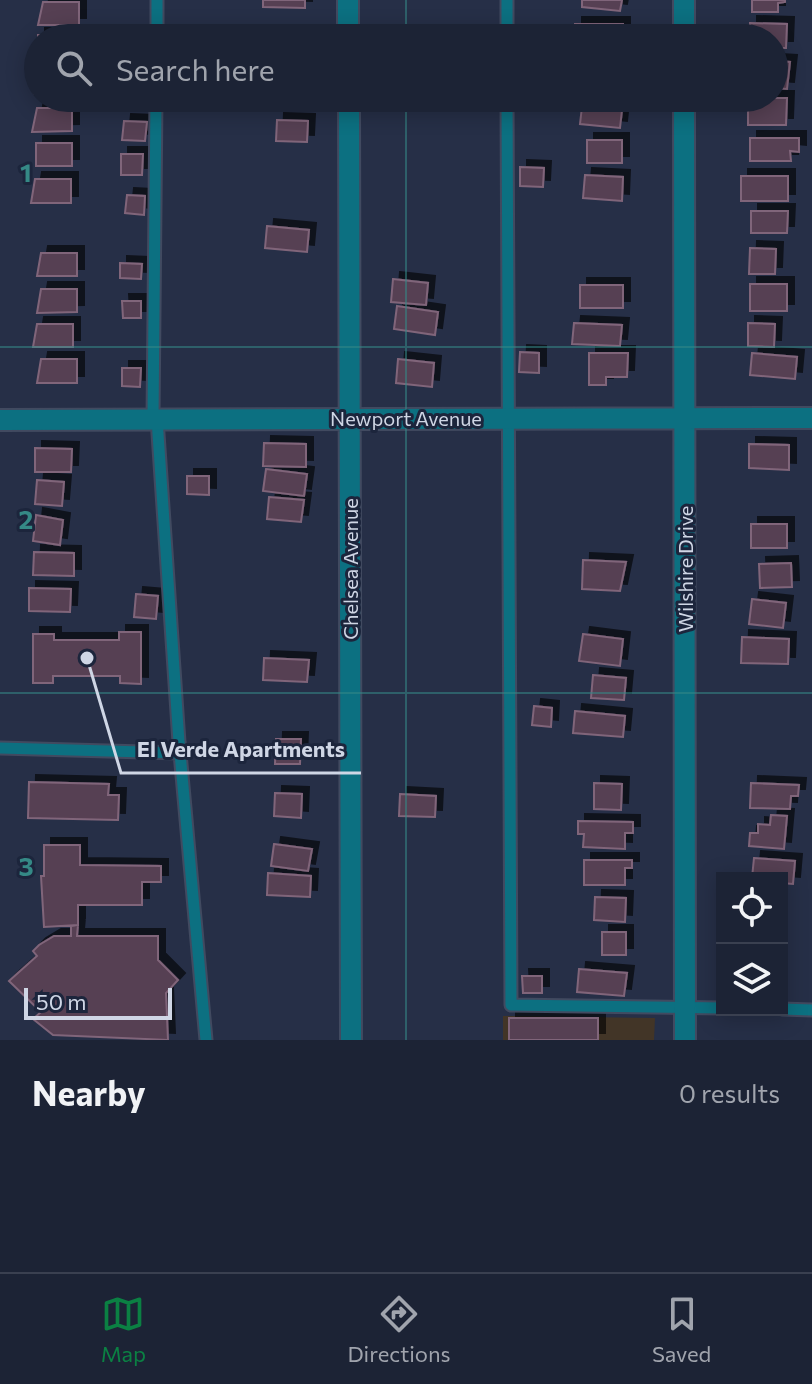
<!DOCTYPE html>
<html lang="en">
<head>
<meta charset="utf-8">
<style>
  body { margin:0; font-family:Commissioner,sans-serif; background:#292f41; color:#f1f3f6 }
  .controls { position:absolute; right:24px; bottom:24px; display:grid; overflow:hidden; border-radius:0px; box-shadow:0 4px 20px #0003 }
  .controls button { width:72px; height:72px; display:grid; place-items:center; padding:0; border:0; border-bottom:2px solid #3a4050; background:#1c2335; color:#f1f3f6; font:40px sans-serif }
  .scale { position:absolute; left:24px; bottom:20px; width:148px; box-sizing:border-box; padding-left:8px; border:4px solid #cfd6e5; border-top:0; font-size:22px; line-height:28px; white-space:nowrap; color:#cfd6e5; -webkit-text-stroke:6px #1c253c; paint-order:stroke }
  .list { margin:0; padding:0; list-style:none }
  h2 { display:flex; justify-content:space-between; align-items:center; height:104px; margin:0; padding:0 32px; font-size:34px }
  h2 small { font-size:26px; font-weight:400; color:#a0a4ad }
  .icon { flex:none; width:44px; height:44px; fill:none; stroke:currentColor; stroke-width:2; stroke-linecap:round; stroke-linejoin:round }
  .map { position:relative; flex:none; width:812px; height:1040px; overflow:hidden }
  .search { position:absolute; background:#1c2335; box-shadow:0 4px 20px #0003; left:24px; right:24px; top:24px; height:88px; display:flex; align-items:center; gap:20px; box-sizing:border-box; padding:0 28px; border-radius:44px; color:#a0a4ad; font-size:30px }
  .sheet { height:232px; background:#1c2335 }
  nav { display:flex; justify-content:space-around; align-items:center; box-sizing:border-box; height:112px; border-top:2px solid #3a4050; background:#1c2335; font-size:22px; color:#a0a4ad }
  nav a { display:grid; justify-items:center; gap:4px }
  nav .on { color:#0b8043 }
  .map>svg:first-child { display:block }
  .commercial { fill:#423527 }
  .building { fill:#573f53; stroke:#80657a; stroke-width:2; filter:url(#shadow) }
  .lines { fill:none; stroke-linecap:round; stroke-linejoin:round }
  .service-casing { stroke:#414a60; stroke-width:15 }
  .minor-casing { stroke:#414a60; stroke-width:24 }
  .service { stroke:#0c7081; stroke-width:11 }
  .minor { stroke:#0c7081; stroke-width:20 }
  .grid { fill:none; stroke:#358986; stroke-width:2; stroke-opacity:0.55 }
  .labels { text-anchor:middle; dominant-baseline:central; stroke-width:6; stroke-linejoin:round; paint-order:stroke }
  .street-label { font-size:20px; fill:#cfd6e5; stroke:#1c253c }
  .grid-label { font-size:26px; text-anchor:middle; font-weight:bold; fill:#358986; stroke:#1c253c; stroke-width:6; stroke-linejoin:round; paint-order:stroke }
  .leader { fill:none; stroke:#cfd6e5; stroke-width:3 }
  .callout-dot { fill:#cfd6e5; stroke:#1c253c; stroke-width:3 }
  .callout-label { font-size:22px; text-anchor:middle; font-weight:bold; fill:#cfd6e5; stroke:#1c253c; stroke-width:6; stroke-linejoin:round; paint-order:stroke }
</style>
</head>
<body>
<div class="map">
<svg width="812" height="1040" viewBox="0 0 812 1040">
  <defs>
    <filter id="shadow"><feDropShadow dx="7" dy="-7" stdDeviation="0" flood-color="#0009"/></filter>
  </defs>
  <rect width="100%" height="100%" fill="#262f47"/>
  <path class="commercial" d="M 503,1016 L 655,1018 L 654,1040 L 503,1040 Z"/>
  <path class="building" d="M 263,0 L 305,0 L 305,8 L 263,7 Z
    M 582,0 L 622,0 L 620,11 L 582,7 Z
    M 752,0 L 785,0 L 785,2 L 778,3 L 778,12 L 752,12 Z
    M 43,2 L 79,2 L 79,25 L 38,25 Z
    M 750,23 L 787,24 L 786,48 L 774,48 L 774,38 L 750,38 Z
    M 575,24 L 623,24 L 623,38 L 575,38 Z
    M 38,35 L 74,35 L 74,38 L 38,38 Z
    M 774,61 L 790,62 L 787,89 L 774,88 Z
    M 30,71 L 38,71 L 38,94 L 34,94 Z
    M 125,98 L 146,98 L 145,103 L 125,102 Z
    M 583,98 L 623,101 L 620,128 L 580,124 Z
    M 748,98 L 787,98 L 786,125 L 748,125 Z
    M 37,108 L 72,108 L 72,131 L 32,132 Z
    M 277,120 L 308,121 L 307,142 L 276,141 Z
    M 124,121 L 147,122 L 145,141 L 122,140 Z
    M 750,138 L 799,138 L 799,152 L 790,151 L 791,161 L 750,161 Z
    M 587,140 L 622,140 L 622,163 L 587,163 Z
    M 36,143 L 72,143 L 72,166 L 36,166 Z
    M 121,154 L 143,154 L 142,175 L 121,175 Z
    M 520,167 L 544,168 L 543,187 L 520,186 Z
    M 585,175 L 623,177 L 622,201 L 583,198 Z
    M 741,176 L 788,176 L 788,201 L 741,201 Z
    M 35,179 L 71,179 L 71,203 L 31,203 Z
    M 127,195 L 145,196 L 144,215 L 125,213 Z
    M 751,211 L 788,211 L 787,233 L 751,233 Z
    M 267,226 L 309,230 L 307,252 L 265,248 Z
    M 750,248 L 776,249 L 775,274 L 749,274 Z
    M 41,253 L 77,253 L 77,276 L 37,276 Z
    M 120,263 L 142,264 L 141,279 L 120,278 Z
    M 393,279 L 428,283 L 426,305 L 391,302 Z
    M 750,284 L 787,284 L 787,311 L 750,311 Z
    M 580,285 L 623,285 L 623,308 L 580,308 Z
    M 41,289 L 77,289 L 77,312 L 37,313 Z
    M 122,301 L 141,301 L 141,318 L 123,318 Z
    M 397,306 L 438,312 L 435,335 L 394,329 Z
    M 574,323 L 622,325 L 620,346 L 572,344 Z
    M 748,323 L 775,324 L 774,347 L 748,346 Z
    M 37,324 L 73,324 L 73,347 L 33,347 Z
    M 520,352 L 539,353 L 539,373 L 519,372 Z
    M 589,353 L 628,353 L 627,377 L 606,377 L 606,385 L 589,385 Z
    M 752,353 L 797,357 L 795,379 L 750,375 Z
    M 41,359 L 77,359 L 77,383 L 37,383 Z
    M 398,359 L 434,363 L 432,387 L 396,383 Z
    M 122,368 L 141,368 L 140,387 L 122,386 Z
    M 264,443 L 306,444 L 306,467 L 263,466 Z
    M 749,444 L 789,445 L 789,470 L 749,468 Z
    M 35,448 L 72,449 L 71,472 L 35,472 Z
    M 266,469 L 307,474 L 304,496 L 263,491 Z
    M 187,476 L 209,476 L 209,495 L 187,494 Z
    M 37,480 L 64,482 L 62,506 L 35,504 Z
    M 269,497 L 304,500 L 301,522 L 267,519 Z
    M 36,515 L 63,520 L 60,545 L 33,541 Z
    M 751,524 L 787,524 L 787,548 L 751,548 Z
    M 34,552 L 74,553 L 74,576 L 33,575 Z
    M 583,560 L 626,562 L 620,591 L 582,589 Z
    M 791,563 L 792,587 L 760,588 L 759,564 Z
    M 29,588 L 71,589 L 70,612 L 29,611 Z
    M 136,594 L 158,596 L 156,619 L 134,617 Z
    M 752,599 L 786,603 L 783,628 L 749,624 Z
    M 119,632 L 141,632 L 141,684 L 120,683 L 120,676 L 53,676 L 53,683 L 33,683 L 33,634 L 54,634 L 54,640 L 119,640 Z
    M 583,634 L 623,639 L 620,666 L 579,661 Z
    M 742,637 L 789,639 L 788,664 L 741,663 Z
    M 264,658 L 309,660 L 307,682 L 263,680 Z
    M 593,675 L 626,678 L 624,700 L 591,698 Z
    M 534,706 L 552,708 L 551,727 L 532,725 Z
    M 575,711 L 625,716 L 623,737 L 573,733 Z
    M 276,739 L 301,739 L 300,764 L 275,764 Z
    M 29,782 L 109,784 L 108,795 L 119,795 L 118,820 L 28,818 Z
    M 594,783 L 622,784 L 621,810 L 594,809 Z
    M 751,783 L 799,785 L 798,796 L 791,796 L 790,809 L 750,808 Z
    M 275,793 L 302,794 L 301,818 L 274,816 Z
    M 400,794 L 436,796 L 435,817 L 399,816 Z
    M 771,815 L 787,816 L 784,849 L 749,846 L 750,833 L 758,833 L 758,824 L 770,825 Z
    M 578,821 L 633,822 L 633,833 L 625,833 L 625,849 L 583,847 L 584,834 L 578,834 Z
    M 274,844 L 312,849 L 308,871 L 271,866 Z
    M 44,845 L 80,845 L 80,865 L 161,866 L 161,882 L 142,882 L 142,905 L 78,905 L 78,925 L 44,927 L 41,876 L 44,876 Z
    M 754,858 L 795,861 L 793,884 L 782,883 L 782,878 L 752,878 Z
    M 584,860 L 632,860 L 632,868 L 625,868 L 625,885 L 584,885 Z
    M 268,873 L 311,876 L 310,897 L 267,895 Z
    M 595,897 L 626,898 L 625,922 L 594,920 Z
    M 78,925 L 77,936 L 158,936 L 158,960 L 178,980 L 166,993 L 168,1040 L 53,1035 L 33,1019 L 41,1012 L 9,981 L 37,956 L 33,951 L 39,945 L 54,936 L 71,936 L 71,926 Z
    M 602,932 L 626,932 L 626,955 L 602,955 Z
    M 579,969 L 627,973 L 624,996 L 577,992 Z
    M 522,976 L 542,976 L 542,993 L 523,993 Z
    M 509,1018 L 598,1018 L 598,1040 L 509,1040 Z"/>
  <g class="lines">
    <defs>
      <path id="service" d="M 507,0 L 507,38
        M 157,38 L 157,0
        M 507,98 L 511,1005 L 722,1008
        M 153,419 L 156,98
        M 157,419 L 179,742 L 206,1040
        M 0,748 L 180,753
        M 782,1009 L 812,1010"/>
      <path id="minor" d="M 348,0 L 348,38
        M 684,0 L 684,38
        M 349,98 L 351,1040
        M 684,98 L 685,1040
        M 0,420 L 812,418"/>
    </defs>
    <use href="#service" class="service-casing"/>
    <use href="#minor" class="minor-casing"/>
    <use href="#service" class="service"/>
    <use href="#minor" class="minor"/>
  </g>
  <path class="grid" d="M 406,0 L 406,38M 406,98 L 406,1040M 0,347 L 812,347M 0,693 L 812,693"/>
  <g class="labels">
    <g class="street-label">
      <text x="406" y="418">Newport Avenue</text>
      <text transform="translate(350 569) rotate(-90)">Chelsea Avenue</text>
      <text transform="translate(685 569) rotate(-90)">Wilshire Drive</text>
    </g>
  </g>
  <g class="grid-label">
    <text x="26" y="182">1</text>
    <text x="26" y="529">2</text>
    <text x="26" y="876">3</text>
  </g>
  <path class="leader" d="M87 658L121 773H361"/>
  <circle class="callout-dot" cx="87" cy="658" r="8"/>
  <g class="callout-label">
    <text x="241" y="757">El Verde Apartments</text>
  </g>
</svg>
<div class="controls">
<button><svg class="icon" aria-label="locate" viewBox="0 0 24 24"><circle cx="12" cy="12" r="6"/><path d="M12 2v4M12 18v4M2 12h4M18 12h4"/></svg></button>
<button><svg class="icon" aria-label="layers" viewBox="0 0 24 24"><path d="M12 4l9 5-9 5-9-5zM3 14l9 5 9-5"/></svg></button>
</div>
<div class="scale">50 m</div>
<div class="search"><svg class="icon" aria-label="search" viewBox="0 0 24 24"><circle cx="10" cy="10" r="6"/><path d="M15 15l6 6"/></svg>Search here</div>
</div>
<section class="sheet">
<h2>Nearby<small>0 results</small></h2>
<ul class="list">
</ul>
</section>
<nav>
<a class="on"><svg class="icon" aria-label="map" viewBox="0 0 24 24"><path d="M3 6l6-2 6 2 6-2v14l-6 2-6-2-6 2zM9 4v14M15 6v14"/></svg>Map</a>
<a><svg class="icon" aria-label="directions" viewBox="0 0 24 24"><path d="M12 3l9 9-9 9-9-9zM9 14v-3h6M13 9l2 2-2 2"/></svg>Directions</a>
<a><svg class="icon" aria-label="saved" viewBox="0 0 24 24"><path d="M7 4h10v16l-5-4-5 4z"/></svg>Saved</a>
</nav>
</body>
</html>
